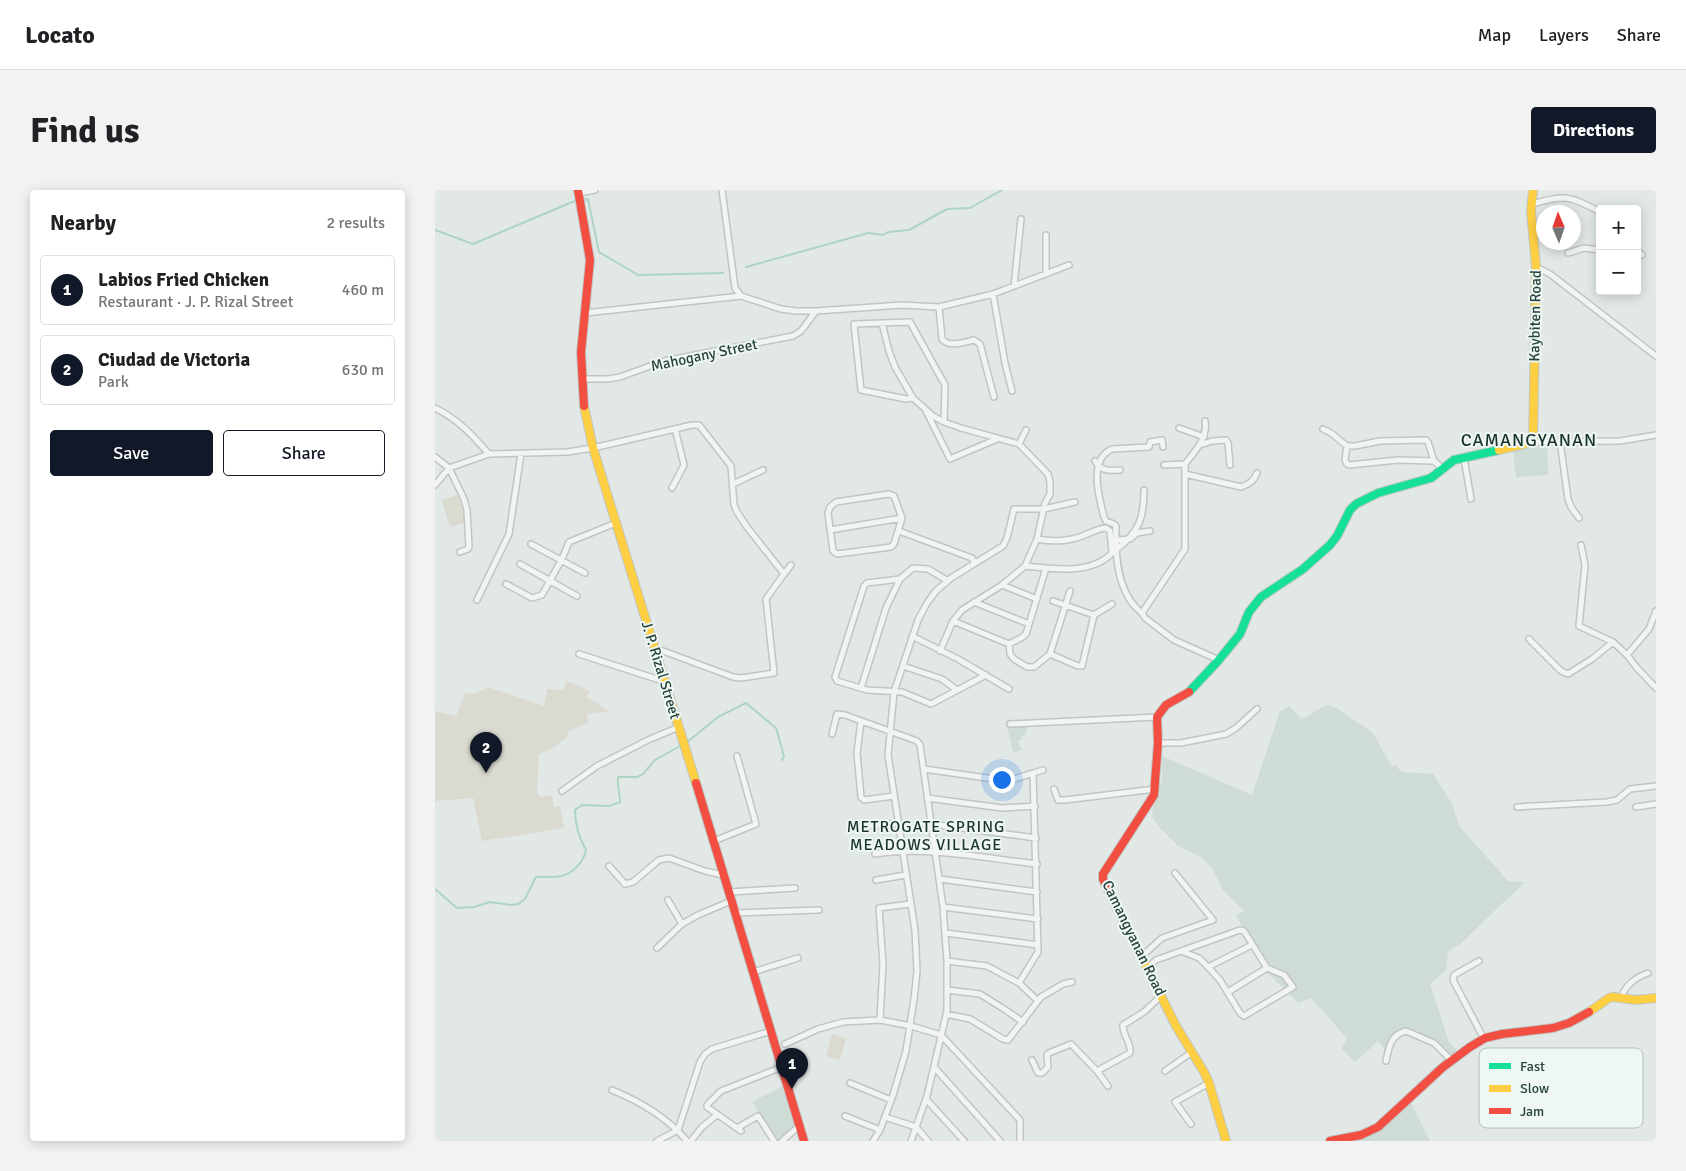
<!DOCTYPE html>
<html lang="en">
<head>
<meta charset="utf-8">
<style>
  body { margin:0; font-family:Signika,sans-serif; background:#f2f2f2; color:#202124 }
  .controls { position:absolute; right:15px; top:15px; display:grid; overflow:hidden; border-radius:5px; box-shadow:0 2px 12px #0003 }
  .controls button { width:45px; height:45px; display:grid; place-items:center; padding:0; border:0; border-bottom:1px solid #e0e0e0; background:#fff; color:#202124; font:25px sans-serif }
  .compass { position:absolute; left:1101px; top:15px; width:45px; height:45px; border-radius:50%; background:#fff; box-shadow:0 2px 12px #0003; rotate:358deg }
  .you { position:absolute; left:566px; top:589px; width:18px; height:18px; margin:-12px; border:4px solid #fff; border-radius:50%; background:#1a73e8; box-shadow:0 0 0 8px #1a73e833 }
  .badge { display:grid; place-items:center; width:32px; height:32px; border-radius:50%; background:#111827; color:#fff; font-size:16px; font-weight:700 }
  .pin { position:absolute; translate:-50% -41px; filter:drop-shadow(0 1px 2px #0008) }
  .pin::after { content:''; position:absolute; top:26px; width:18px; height:15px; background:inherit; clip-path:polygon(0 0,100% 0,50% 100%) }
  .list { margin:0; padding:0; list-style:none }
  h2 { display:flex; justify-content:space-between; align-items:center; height:65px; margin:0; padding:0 20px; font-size:21px }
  h2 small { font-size:16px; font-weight:400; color:#757577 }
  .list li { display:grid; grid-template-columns:32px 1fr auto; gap:15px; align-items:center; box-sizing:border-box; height:70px; margin:0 10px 10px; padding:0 10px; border:1px solid #e0e0e0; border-radius:5px }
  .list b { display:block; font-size:19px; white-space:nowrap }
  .list p { margin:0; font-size:16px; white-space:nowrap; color:#757577 }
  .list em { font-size:16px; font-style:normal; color:#757577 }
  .actions { display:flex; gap:10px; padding:15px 20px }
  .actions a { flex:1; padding:11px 0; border:1px solid #111827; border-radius:5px; text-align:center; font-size:18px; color:#111827 }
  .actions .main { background:#111827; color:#fff }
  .map { position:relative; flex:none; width:1221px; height:951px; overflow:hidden; border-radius:5px }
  header { display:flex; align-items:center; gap:30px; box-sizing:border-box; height:70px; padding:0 25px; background:#fff; border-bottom:1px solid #e0e0e0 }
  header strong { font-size:24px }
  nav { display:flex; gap:28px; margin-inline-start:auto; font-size:18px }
  .intro { display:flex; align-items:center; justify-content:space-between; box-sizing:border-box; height:120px; padding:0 30px }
  h1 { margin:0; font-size:35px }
  .button { padding:12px 22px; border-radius:5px; background:#111827; color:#fff; font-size:18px; font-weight:700 }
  main { display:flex; gap:30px; padding:0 30px }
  aside { flex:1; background:#fff; border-radius:5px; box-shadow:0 2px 12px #0003 }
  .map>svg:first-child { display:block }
  .built { fill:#cfdbd5 }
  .green { fill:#dbdad1 }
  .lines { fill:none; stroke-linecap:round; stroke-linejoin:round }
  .stream { stroke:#aed5c1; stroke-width:2 }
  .street-casing { stroke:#c0c6c3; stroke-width:8 }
  .fast-casing { stroke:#c0c6c3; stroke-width:10 }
  .slow-casing { stroke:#c0c6c3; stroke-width:10 }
  .jam-casing { stroke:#c0c6c3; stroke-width:10 }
  .street { stroke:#f2f4f3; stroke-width:5 }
  .fast { stroke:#16e098; stroke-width:8 }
  .slow { stroke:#ffcf43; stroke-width:8 }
  .jam { stroke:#f24e42; stroke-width:8 }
  .labels { text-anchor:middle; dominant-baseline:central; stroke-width:4; stroke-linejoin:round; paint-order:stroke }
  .street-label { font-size:15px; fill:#274338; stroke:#eff7f4 }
  .neighbourhood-label { font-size:16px; letter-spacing:1px; fill:#19332a; stroke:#eff7f4 }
  .quarter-label { font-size:18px; letter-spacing:1px; fill:#19332a; stroke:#eff7f4 }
  .key { fill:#eff7f4; stroke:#b3c1bc; stroke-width:1 }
  .key-label { font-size:14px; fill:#274338 }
</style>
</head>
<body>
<header>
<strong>Locato</strong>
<nav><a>Map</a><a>Layers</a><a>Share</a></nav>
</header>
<div class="intro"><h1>Find us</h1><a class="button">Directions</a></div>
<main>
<aside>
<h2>Nearby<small>2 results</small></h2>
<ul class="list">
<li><span class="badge">1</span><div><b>Labios Fried Chicken</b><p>Restaurant · J. P. Rizal Street</p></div><em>460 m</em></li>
<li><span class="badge">2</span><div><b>Ciudad de Victoria</b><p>Park</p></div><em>630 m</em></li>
</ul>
<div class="actions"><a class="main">Save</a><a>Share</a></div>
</aside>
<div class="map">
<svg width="1221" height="951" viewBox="0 0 1221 951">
  <rect width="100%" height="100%" fill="#e2e8e5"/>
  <path class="built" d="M 1112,253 L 1113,285 L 1081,287 L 1078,259 Z
    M 891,515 L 902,518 L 938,543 L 957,577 L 960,575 L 967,582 L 998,584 L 1016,612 L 1025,637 L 1073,691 L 1090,692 L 1025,754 L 1013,761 L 1011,780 L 995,794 L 1014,852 L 1023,861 L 1017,867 L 998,849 L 974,839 L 958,844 L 951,861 L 943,851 L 920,872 L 906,858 L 912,849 L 895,829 L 876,808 L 863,813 L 830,780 L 801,725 L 809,721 L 787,699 L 778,679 L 767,668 L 743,656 L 726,639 L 717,627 L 718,617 L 727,591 L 727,566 L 817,605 L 845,521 L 854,516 L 867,529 Z
    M 592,535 L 591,545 L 586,546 L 586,550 L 582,551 L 587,560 L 578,562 L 572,536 Z
    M 347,896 L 362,936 L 340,951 L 317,912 Z
    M 976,913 L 995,951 L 927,951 L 925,947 L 948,937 Z"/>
  <path class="green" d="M 23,305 L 31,332 L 15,337 L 7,310 Z
    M 132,491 L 155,501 L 152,507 L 174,521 L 152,524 L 153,533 L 133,541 L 133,546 L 115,560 L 104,564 L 102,603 L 105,607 L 117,605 L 119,617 L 125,616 L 129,638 L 47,651 L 38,608 L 0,611 L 0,521 L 21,526 L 30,504 L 42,503 L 53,497 L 109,516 L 112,499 L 128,500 Z
    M 397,844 L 411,848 L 405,870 L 391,866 Z"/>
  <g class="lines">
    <path class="stream" d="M 149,10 L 153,9 L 164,62 L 203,85 L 288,83
      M 0,40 L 38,54 L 142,10
      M 311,77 L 433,43 L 448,45 L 453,42 L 474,40 L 512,19 L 535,18 L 567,0
      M 251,553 L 283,527 L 311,513 L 341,538 L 349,566 L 347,570
      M 0,699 L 22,718 L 39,717 L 55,712 L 76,715 L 83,714 L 90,709 L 101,687 C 109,686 119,688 126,686 C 138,684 149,671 151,660 C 144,648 140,635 140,620 L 147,615 L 174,616 L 185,612 C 185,604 182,596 183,587 L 202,587 L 208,584 L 220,570 L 247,555"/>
    <defs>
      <path id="street" d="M 287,0 L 300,98 L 306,106 L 346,119 L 361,121 L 381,121 L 467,115 L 504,117 L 558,104 L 634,75
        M 144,3 L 160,0
        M 1097,14 C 1130,5 1134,5 1165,22
        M 611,45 L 611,84
        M 1202,60 L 1207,65
        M 1133,63 L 1149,58 L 1165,60
        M 1101,77 L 1115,84 L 1221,166
        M 579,96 L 586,29
        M 558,104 L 570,173 L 577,201
        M 504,117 L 507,149 C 514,158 529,152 539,150 L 545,154 L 559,207
        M 150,123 L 306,106
        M 447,133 L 454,161 L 460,177 L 478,208 L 498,226 L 509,232 L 526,238 L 584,254 L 613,284 L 615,292 L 615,304 L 610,313 L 602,349 L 590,376 L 567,395 L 527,420 L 518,431 L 505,461
        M 147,189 L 173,189 L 185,187 L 229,171 L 358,146 L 366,141 L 381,121
        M 478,208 L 471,209 L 426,200 L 419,134 L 475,132 L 510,195 L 509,232
        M 0,218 C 23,229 37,245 54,264
        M 491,221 L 515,269 L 562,249
        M 744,238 L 769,247
        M 888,239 L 896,243 L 912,256 L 920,256 L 945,251 L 991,250 L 993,252 L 999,271 L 1007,278
        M 1125,251 L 1133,309 L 1136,317 L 1144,328
        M 1098,252 L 1185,251 L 1221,245
        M 584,254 L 591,240
        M 765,255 L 777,251 L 791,250 L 793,253 L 795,275
        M 912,256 L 910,270 L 912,274 L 914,275 L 963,270 L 999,271
        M 0,267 L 14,278 L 29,309 L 32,320 L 34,357 L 33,359 L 25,362
        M 1029,268 L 1036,309
        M 660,271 C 666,281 674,281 685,280
        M 750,274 L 750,359 L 707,423 L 710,428 L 739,450 L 784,470
        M 729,275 L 750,274 C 760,261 773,248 770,231
        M 750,284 L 806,297 C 814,294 819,291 822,283
        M 298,294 L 328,280
        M 0,295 L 14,278 L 54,264 L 132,262 L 158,258 L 257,235 L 264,235 L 296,276 L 299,315 L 302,322 L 312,337 L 349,384 L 331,409 L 339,483 L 306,488 L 298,487 L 220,458
        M 237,298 L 249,275 L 240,239
        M 454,304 L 459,306 L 467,328 L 459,354 L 456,357 L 402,364 L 398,361 L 393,323 L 395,317 L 401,312 Z
        M 395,340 L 467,328
        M 464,341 L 537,368 L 540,373
        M 681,350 L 695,349 L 702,343 L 715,341
        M 96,354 L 150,383
        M 1146,355 L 1150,375 L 1144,436 L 1178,452
        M 682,359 C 704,342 709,328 709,300
        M 85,374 L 142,406
        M 590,376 C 617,379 657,385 677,363 L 675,341 L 671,338 C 659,339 649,347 637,349 C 625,352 613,351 602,349
        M 349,384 L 356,375
        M 465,389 L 432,393 L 429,396 L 400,487 L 402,491 L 432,500 L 467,502 L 496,514 L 551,485
        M 71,394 L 97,408 L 107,405 L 127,369 L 134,352 L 181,333
        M 567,395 L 602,409
        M 42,410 L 74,344 L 86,264
        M 618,411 L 659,425
        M 539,412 L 594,434
        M 1221,421 L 1214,439 L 1192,465 L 1202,478 L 1221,498
        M 707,423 C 682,404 680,365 681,336 L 679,334 L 671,331 L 669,327 C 664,308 653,269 677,259 L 714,257 L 715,252 L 727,250 L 728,257
        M 518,431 L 574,454 L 586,448 L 591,444 L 611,378
        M 477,446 L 523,469 L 574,499
        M 1094,449 L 1126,481 L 1133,484 L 1157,469 L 1178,452 L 1192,465
        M 574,454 L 575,464 L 579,469 L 592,477 L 599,477 L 615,464 L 635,401
        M 144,464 L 231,492
        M 615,464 L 643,476 L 647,476 L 659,425 L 677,414
        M 468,476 L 507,489 L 522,500
        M 426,498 L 451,418 L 465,389 L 478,378 L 493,379 L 513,391
        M 426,531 L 422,563 L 426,607 L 429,610 L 459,606
        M 575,534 L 722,527
        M 397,544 L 402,524 L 410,525 L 482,551 L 485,555 L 508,717 L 512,771 L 512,821 L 492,906 L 476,951
        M 723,553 L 746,553 L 791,544 L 801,538 L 822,519
        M 489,579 L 573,591 L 608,580
        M 619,599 L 623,610 L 630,610 L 720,599
        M 127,601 L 162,576 L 213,550 L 244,537
        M 492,608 L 567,618 L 600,616
        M 1082,617 L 1172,612 L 1182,610 L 1195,599 L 1221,596
        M 1201,617 L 1221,614
        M 496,634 L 601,648
        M 436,636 L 462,633
        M 279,651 L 321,634 L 302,566
        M 440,664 C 493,656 549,668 602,674
        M 174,676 L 190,694 L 198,692 L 224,670 L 234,668 L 270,681 L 288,685
        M 505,689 L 602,702
        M 441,690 L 471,685
        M 294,702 L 360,698
        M 233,710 L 247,734 L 263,725 L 296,711
        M 508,717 L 603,729
        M 300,723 L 384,720
        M 511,743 L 603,755
        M 222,758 L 247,734
        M 706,767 L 727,748 L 778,730 L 740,683
        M 512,771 L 552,776 L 584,793 L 602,810
        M 1044,771 L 1019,785 L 1018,790 L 1049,849
        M 773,777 L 817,755
        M 712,778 L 721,770 L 746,761 L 764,768 L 773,777 L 785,790 L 805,823 L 809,826 L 858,797 L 849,785 L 832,778 L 809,741 L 805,740 L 746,761
        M 318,782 L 363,768
        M 584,793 L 603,762 L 598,583
        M 512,800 L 545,804 L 569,819 L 588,832
        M 793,802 L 832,778
        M 1186,809 C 1189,796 1201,787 1213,783
        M 511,824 L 535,829 L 568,849 L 573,850 L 606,807 L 628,794 L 637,792
        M 445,830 L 448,774 L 444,718 L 475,714
        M 350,854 L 383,839 L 408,832 L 445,830 L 476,836 L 506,845 L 585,930 L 585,951
        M 597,870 L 603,883 L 607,883 L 613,877 L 612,865 L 614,863 L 636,854 L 662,881 L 673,896
        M 951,871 C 954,858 955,845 971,841 L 999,853 L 1017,871
        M 500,878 L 565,951
        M 662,881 L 695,863 C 697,853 687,845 688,835 L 709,822 L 727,805
        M 730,881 L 757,862
        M 415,893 L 456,910
        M 177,900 C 206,912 232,927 252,951
        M 491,909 L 529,951
        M 410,926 L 445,940
        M 450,927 L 481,937 L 493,951
        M 756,934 L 740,912 L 774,893
        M 302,938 L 323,926 L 339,951
        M 306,941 L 272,917 L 272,915 L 286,901 L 347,877
        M 222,951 L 243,940 L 265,872 L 270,864 L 277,859 L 336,841
        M 256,951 L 267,937 L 282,925
        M 347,951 L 364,936
        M 438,951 L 445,940 L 458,905 L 471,861 L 479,809 L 482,781 L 480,740 L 453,565 L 459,502 L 483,430 L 492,413 L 501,401 L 516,388 L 568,356 L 572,348 L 579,319 L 609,319 L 640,312"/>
      <path id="fast" d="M 754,502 L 783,471 L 805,444 L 814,422 L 826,407 L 868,379 L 895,355 L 902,346 L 915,320 L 921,314 L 943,303 L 996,288 L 1019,270 L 1064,260"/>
      <path id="slow" d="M 149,216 L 158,258 L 261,593
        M 1064,260 L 1098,252 L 1101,77 L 1096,21 L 1098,0
        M 683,720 L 741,836 L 769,882 L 774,893 L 791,951
        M 1154,822 L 1174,808 L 1178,807 L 1201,810 L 1221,808"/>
      <path id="jam" d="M 143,0 L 155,70 L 146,162 L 149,216
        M 261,593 L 369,951
        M 683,720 L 668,689 L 668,684 L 719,605 L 723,553 L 722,527 L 731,515 L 754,502
        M 895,951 L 926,945 L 943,937 L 1008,877 L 1035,857 L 1050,848 L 1067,844 L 1118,838 L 1134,833 L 1154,822"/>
    </defs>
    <use href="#street" class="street-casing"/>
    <use href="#fast" class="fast-casing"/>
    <use href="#slow" class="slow-casing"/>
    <use href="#jam" class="jam-casing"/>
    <use href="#street" class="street"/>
    <use href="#fast" class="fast"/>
    <use href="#slow" class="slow"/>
    <use href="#jam" class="jam"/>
  </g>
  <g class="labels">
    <g class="street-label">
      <text transform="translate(1100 126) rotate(-89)">Kaybiten Road</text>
      <text transform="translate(269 165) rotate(-12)">Mahogany Street</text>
      <text transform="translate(226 480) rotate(73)">J. P. Rizal Street</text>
      <text transform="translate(699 748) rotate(64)">Camangyanan Road</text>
    </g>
    <g class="neighbourhood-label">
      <text x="491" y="637">METROGATE SPRING<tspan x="491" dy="18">MEADOWS VILLAGE</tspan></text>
    </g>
    <g class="quarter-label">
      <text x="1094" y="250">CAMANGYANAN</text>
    </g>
  </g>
  <rect x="1044" y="858" width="164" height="80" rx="8" class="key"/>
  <rect x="1054" y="873" width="22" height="6" fill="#16e098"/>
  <rect x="1054" y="895" width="22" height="7" fill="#ffcf43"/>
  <rect x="1054" y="918" width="22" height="6" fill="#f24e42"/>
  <g class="key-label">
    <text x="1085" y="881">Fast</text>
    <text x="1085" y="903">Slow</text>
    <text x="1085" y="926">Jam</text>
  </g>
</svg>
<div class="controls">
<button>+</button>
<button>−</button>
</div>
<svg class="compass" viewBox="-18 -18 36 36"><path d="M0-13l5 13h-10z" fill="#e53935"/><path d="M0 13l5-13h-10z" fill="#757577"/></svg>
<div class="you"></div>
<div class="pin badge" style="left:357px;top:899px">1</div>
<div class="pin badge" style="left:51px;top:583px">2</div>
</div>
</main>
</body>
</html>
